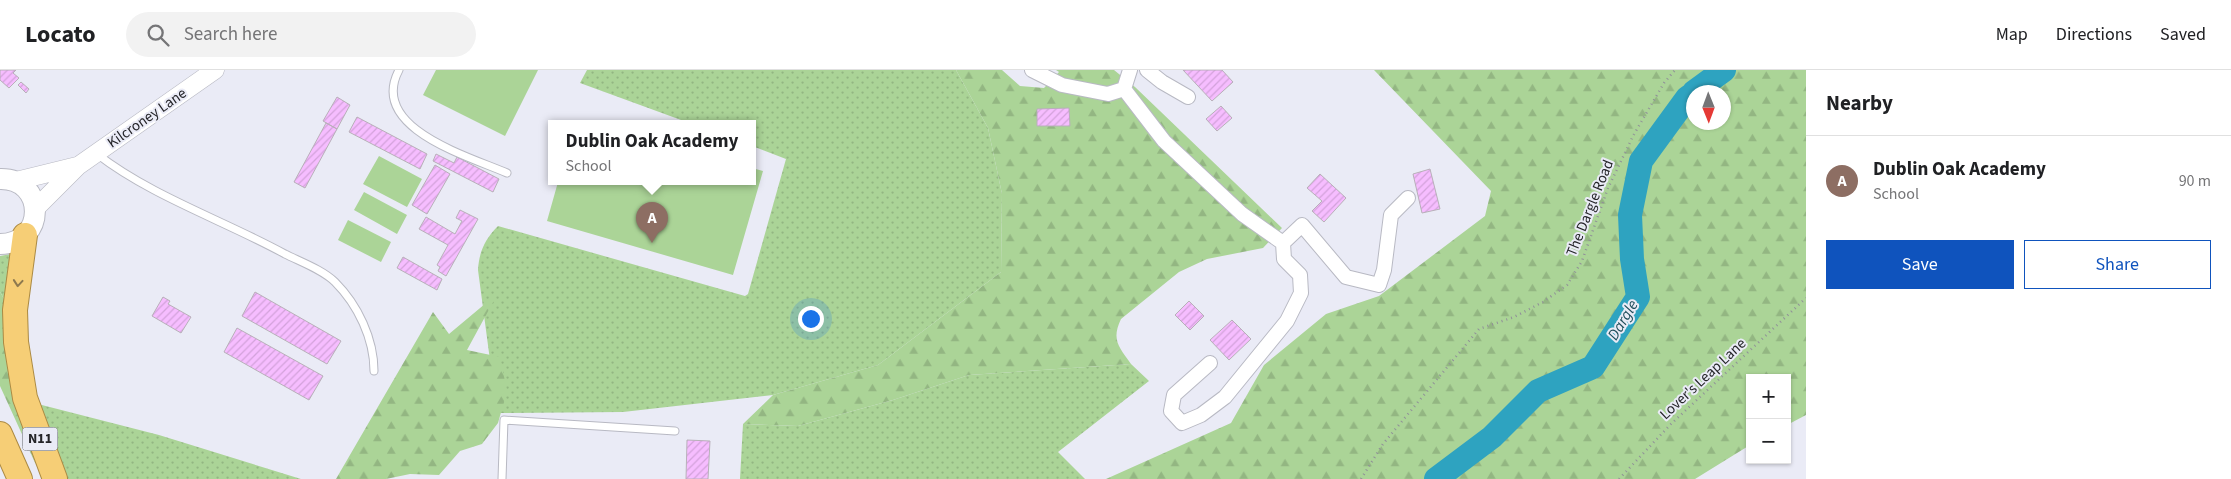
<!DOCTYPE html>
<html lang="en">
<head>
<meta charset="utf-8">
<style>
  body { margin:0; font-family:"Source Sans 3",sans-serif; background:#f2f2f2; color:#202124 }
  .controls { position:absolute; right:15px; bottom:15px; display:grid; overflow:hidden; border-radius:0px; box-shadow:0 1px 4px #0004 }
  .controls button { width:45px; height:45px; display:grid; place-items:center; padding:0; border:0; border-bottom:1px solid #e0e0e0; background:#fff; color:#202124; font:25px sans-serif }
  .compass { position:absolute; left:1686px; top:15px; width:45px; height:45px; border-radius:50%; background:#fff; box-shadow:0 1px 4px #0004; rotate:179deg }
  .you { position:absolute; left:810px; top:248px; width:18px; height:18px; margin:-12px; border:4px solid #fff; border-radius:50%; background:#1a73e8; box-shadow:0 0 0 8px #1a73e833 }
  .badge { display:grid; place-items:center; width:32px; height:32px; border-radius:50%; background:#0f53bd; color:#fff; font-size:16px; font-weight:700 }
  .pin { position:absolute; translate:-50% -41px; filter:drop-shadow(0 1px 2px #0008) }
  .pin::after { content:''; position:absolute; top:26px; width:18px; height:15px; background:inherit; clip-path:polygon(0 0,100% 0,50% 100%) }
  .popup { position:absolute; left:548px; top:50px; width:208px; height:65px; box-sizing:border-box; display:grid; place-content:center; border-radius:0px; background:#fff; filter:drop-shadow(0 1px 4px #0005); font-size:16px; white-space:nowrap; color:#757577 }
  .popup b { font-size:19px; color:#202124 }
  .popup::after { content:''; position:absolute; left:50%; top:100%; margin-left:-10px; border:10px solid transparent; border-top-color:#fff }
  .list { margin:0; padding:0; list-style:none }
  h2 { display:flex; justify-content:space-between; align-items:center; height:65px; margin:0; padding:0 20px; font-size:21px }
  h2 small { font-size:16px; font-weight:400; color:#757577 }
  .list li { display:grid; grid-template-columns:32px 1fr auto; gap:15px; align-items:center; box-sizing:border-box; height:90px; padding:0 20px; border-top:1px solid #e0e0e0 }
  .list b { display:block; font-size:19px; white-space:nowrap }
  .list p { margin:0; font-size:16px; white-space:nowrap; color:#757577 }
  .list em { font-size:16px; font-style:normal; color:#757577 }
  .actions { display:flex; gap:10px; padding:15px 20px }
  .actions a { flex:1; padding:11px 0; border:1px solid #0f53bd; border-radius:0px; text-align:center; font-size:18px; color:#0f53bd }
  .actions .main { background:#0f53bd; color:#fff }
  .icon { flex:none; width:28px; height:28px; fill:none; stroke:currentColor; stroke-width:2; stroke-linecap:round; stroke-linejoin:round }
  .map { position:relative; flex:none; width:1806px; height:409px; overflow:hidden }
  header { display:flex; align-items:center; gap:30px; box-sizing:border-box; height:70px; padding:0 25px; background:#fff; border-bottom:1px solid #e0e0e0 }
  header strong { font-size:24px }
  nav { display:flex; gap:28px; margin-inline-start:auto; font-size:18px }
  .search { width:350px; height:45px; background:#f2f2f2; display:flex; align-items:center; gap:12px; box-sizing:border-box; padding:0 18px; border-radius:28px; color:#757577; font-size:19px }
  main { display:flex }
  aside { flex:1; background:#fff }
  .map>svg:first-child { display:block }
  .grass { fill:url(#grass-dots) }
  .forest { fill:url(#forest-firs); fill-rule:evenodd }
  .garden { fill:#abd497 }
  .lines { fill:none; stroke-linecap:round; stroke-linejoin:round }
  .river { stroke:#2ea3c0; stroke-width:24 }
  .building { fill:url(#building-hatch); stroke:#b8b0b9 }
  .service-casing { stroke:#b8b9c3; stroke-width:9 }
  .minor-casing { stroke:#b8b9c3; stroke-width:16 }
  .tertiary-casing { stroke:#b8b9c3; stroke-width:19 }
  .secondary-casing { stroke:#b8b9c3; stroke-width:22 }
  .trunk-casing { stroke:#ab8a44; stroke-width:26 }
  .path { stroke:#909098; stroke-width:2.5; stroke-dasharray:1 4; stroke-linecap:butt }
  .service { stroke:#fff; stroke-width:7 }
  .minor { stroke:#fff; stroke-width:14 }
  .tertiary { stroke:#fff; stroke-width:18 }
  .secondary { stroke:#fff; stroke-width:20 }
  .trunk { stroke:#f6ce76; stroke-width:24 }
  .oneway { stroke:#8d794f }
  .labels { text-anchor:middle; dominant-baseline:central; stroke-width:4; stroke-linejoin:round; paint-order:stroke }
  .shield { fill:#eaebf6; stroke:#5f6066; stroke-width:1 }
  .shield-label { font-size:14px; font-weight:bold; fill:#242428 }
  .street-label { font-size:15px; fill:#242428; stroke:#eaebf6 }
  .water-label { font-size:16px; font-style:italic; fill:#1f4e5b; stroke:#eaebf6 }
</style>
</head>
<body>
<header>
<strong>Locato</strong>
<div class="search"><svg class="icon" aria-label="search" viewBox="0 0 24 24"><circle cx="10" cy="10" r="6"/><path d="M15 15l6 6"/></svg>Search here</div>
<nav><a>Map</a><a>Directions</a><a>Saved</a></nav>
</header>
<main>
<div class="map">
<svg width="1806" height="409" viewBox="0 0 1806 409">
  <defs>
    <pattern id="grass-dots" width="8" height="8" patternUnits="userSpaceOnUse" patternTransform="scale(1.25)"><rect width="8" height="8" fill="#abd497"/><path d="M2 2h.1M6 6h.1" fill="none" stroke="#93b682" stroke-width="1.8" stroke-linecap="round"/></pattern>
    <pattern id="forest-firs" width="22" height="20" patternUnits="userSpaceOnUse" patternTransform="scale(1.25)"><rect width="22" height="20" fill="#abd497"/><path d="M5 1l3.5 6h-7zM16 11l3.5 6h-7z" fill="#93b682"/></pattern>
    <pattern id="building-hatch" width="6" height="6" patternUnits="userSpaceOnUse" patternTransform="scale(1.25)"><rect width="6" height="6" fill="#f6bdff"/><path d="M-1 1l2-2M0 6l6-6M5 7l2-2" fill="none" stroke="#d3a2db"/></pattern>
  </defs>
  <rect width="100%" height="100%" fill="#eaebf6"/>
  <path class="grass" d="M 587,0 L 956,0 L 988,58 L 1002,124 L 1001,202 L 878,295 L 773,325 L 623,342 L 497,343 L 478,200 C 479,182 485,169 498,156 L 745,226 L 748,224 L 786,89 L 752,76 L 752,54 L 692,54 L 580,13 Z
    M 16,183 L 6,232 L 0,222 L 0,186 Z
    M 1131,294 L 1149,311 L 1058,382 L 1085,409 L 740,409 L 743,354 L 798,356 L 893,330 L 969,305 Z
    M 34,333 L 159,365 L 301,409 L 65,409 Z"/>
  <path class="forest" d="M 956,0 L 1002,0 L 1020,16 L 1044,18 L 1059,2 L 1056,0 L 1114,0 L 1135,17 L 1282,158 L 1263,178 L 1207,189 L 1179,202 L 1121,249 C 1111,270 1119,277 1131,294 L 969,305 L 893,330 L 798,356 L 743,354 L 773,325 L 878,295 L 1001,202 L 1002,124 L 988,58 Z
    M 1374,0 L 1806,0 L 1806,345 L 1787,355 L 1787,308 L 1750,308 L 1750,375 L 1695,409 L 1106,409 L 1231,353 L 1264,295 L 1326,244 L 1379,226 L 1485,146 L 1491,121 ZM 1724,22 L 1724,52 L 1694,52 L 1694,22 Z
    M 0,222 L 6,232 L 19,343 L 36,395 L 0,316 Z
    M 498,223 L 467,280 L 500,287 L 507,321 L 498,353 L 482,374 L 460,381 L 439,405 L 410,404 L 386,409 L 336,409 L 433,242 L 449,264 Z"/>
  <path class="garden" d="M 436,0 L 538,0 L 505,66 L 423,25 Z
    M 379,86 L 422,109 L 407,137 L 363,114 Z
    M 752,98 L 763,101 L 733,205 L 547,151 L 558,112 L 752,112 Z
    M 364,122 L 407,145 L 397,164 L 354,140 Z
    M 348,150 L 391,172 L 381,192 L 338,170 Z"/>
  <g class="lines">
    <path class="river" d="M 1694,22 L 1724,0
      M 1436,409 L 1492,367 L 1538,321 L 1593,297 L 1638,227 L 1632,189 L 1630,145 L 1641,91 L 1687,28 L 1694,23"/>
  </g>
  <path class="building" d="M 0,0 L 16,0 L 13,3 L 19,8 L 9,18 L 0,10 Z
    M 1183,0 L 1222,0 L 1233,12 L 1212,31 Z
    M 21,12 L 29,19 L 26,23 L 18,15 Z
    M 337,27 L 350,35 L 337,59 L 323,51 Z
    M 1221,36 L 1232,48 L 1217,61 L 1206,49 Z
    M 1069,38 L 1070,56 L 1037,56 L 1037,39 Z
    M 357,47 L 427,84 L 420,99 L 349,62 Z
    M 326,53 L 337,59 L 305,118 L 294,112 Z
    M 436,84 L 454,93 L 457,87 L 499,109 L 493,122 L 433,91 Z
    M 435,95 L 450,104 L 427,144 L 412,135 Z
    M 1430,99 L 1440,139 L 1422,143 L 1413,104 Z
    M 1320,104 L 1346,128 L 1324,152 L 1312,141 L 1322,131 L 1307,118 Z
    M 460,140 L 478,149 L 446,206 L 438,201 L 440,197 L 437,195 L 448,175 L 419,159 L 426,147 L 455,164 L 462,151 L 456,148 Z
    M 403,187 L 442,209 L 437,220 L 397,198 Z
    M 255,222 L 341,271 L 327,294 L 242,246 Z
    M 163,227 L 170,231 L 168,234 L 191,247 L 181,263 L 152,246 Z
    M 1189,231 L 1204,246 L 1190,260 L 1175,245 Z
    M 1232,250 L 1251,269 L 1229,290 L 1210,270 Z
    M 237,258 L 323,306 L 309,330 L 224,282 Z
    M 687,370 L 710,371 L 708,409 L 686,409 Z"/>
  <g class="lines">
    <defs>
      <path id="service" d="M 399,0 C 368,58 468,86 507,103
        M 97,84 C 151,126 225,151 285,184 C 301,192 323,200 335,212 C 358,235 374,269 374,301
        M 502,409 L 504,350 L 675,361"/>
      <path id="minor" d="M 1032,0 L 1062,15 L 1108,24 L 1124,19 L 1130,0
        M 1147,0 L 1162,12 L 1188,27
        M 1124,19 L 1164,71 L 1242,144 L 1283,173
        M 1210,293 L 1174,325 L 1171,341 L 1182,353 L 1201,345 L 1225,327 L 1287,251 L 1301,223 L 1300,205 L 1284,189 L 1283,173 L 1302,155 L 1346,207 L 1379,215 L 1384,200 L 1391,145 L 1408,128"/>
      <path id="tertiary" d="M 16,111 L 77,96
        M 35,139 L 78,96 L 215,0"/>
      <path id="secondary" d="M 0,109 C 46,108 47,174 0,174"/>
      <path id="trunk" d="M 25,165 L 15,240 L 16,272 L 25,328 L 55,409
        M 0,364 L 20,409"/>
    </defs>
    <use href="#service" class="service-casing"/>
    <use href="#minor" class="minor-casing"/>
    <use href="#tertiary" class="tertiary-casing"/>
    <use href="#secondary" class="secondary-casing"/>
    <use href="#trunk" class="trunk-casing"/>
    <path class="path" d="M 1361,409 L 1383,374 L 1479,259 L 1514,247 L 1543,232 L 1567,215 L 1582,191 L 1608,118 L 1633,66 L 1664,13 L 1675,0
      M 1619,409 L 1671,354 L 1806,228"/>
    <use href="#service" class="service"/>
    <use href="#minor" class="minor"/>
    <use href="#tertiary" class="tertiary"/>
    <use href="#secondary" class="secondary"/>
    <use href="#trunk" class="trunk"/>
  </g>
  <defs><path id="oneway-chevron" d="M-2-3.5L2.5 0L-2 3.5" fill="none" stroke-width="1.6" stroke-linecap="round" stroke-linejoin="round" transform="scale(1.25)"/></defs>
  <use class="oneway" href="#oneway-chevron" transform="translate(18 213) rotate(95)"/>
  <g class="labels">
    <rect class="shield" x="22.5" y="357.5" width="35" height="23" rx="4"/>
    <g class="shield-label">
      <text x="40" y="369">N11</text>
    </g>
    <g class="street-label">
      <text transform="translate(147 48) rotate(-35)">Kilcroney Lane</text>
      <text transform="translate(1590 138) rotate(-68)">The Dargle Road</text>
      <text transform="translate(1703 309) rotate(-43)">Lover's Leap Lane</text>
    </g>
    <g class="water-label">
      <text transform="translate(1623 250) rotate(-59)">Dargle</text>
    </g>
  </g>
</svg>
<div class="controls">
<button>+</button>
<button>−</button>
</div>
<svg class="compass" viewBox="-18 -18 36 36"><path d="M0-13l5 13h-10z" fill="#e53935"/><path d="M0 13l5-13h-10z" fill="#757577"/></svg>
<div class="you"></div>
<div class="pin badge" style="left:652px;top:173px;background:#8d6e63">A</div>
<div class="popup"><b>Dublin Oak Academy</b>School</div>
</div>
<aside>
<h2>Nearby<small></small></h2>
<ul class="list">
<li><span class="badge" style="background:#8d6e63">A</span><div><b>Dublin Oak Academy</b><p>School</p></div><em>90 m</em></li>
</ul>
<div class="actions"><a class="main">Save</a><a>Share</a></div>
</aside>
</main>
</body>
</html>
